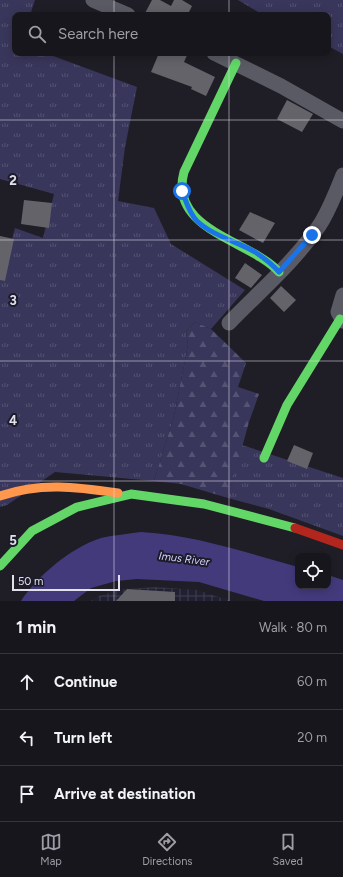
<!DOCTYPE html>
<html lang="en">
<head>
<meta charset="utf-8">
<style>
  body { margin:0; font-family:Figtree,sans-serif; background:#242329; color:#f1f3f6 }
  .controls { position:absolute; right:12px; bottom:12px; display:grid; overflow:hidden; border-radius:8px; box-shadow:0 2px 10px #0003 }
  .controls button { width:36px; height:36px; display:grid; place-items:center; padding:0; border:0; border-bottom:1px solid #36353b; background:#17161c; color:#f1f3f6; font:20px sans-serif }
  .scale { position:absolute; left:12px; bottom:10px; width:108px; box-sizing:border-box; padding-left:4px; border:2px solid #e1e1ec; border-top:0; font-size:11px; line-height:14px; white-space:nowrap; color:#e1e1ec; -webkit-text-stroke:3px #1c1b2a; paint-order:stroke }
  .stop { position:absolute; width:12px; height:12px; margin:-9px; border:3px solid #1a73e8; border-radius:50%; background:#fff }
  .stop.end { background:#1a73e8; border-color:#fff; box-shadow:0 1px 4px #0008 }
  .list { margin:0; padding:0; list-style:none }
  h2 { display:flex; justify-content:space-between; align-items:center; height:52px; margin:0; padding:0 16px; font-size:17px }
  h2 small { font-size:13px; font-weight:400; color:#9e9fa3 }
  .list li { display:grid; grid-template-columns:26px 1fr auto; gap:12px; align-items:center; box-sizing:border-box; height:56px; padding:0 16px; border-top:1px solid #36353b }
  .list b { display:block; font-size:15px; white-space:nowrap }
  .list em { font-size:13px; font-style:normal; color:#9e9fa3 }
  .icon { flex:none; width:22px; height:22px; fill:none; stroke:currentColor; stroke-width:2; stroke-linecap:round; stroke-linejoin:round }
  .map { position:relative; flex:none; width:343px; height:601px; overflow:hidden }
  .search { position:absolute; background:#17161c; box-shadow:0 2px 10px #0003; left:12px; right:12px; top:12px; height:44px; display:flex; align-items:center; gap:10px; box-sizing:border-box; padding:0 14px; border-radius:8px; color:#9e9fa3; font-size:15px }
  .sheet { height:220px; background:#17161c }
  nav { display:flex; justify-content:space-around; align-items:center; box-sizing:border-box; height:56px; border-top:1px solid #36353b; background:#17161c; font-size:11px; color:#9e9fa3 }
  nav a { display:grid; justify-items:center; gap:2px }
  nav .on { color:#9d9da7 }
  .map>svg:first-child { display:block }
  .industrial { fill:url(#industrial-grid) }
  .grass { fill:url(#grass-tufts) }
  .forest { fill:url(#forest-firs) }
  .water { fill:#433a7c }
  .building { fill:#64636a }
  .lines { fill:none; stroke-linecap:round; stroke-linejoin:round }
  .street { stroke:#5a5a64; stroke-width:15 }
  .fast { stroke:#63d668; stroke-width:9 }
  .slow { stroke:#ff974d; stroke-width:9 }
  .jam { stroke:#b3261e; stroke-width:9 }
  .route { stroke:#1a73e8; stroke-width:5 }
  .grid { fill:none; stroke:#e1e1ec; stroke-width:1; stroke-opacity:0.55 }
  .labels { text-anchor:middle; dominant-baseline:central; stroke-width:4; stroke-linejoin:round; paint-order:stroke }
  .water-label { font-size:11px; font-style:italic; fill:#d4d3fd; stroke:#1c1b2a }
  .grid-label { font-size:13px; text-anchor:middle; font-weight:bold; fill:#e1e1ec; stroke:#1c1b2a; stroke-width:4; stroke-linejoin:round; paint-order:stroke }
</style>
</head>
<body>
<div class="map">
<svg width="343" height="601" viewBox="0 0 343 601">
  <defs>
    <pattern id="industrial-grid" width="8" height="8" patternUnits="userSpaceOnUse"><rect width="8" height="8" fill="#212032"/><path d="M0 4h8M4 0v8" fill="none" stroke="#414050"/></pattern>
    <pattern id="grass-tufts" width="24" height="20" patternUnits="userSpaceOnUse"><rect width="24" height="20" fill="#39365b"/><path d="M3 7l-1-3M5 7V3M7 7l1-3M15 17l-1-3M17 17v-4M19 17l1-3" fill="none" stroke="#555373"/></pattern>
    <pattern id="forest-firs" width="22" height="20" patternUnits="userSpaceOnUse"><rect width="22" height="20" fill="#39365b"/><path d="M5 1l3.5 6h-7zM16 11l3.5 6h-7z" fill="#555373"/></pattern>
  </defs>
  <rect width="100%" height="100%" fill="#1f1e26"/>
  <path class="industrial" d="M 154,587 L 197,590 L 231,601 L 91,601 L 99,596 L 118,590 Z"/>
  <path class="grass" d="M 0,0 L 35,0 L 30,15 L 15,15 L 15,53 L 45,53 L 137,87 L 125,147 L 118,201 L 154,208 L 171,244 L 245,290 L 211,329 L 195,322 L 186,331 L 188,345 L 174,416 L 154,481 L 55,472 L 7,505 L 0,507 L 0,261 L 6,262 L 15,228 L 43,238 L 54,194 L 0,179 Z
    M 238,0 L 343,0 L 343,54 L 328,46 L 328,15 L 263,15 Z
    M 242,445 L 343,478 L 343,536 L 269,509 L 228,498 Z"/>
  <path class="forest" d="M 195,322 L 211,329 L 246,363 L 238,387 L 259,394 L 249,422 L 228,498 L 181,484 L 154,481 L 174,416 L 188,345 L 186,331 Z"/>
  <path class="water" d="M 141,532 C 196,535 246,553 298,567 L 298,586 L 328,586 L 328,575 L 343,580 L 343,601 L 264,601 L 199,582 L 137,579 L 116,581 L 91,588 L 74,601 L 21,601 C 37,576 72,547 101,538 C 114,535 128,534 141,532 Z"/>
  <path class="building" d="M 152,0 L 160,0 L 171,6 L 174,0 L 182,0 L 192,6 L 188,14 L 191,15 L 144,15 Z
    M 159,53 L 188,53 L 184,62 L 215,77 L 206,96 L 191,89 L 192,87 L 151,72 Z
    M 287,100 L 313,114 L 302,132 L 277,119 Z
    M 24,200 L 52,203 L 49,228 L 21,224 Z
    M 250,212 L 275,223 L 263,243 L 239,230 Z
    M 0,236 L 14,239 L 5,281 L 0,280 Z
    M 245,263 L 262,275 L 251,288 L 235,278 Z
    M 281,286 L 296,300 L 284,312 L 270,298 Z
    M 294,445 L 313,453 L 307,469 L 287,461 Z
    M 127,589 L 175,592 L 175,601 L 116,601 Z"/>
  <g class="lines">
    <path class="street" d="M 93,0 L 128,15
      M 214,53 L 281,86 L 343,121
      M 343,295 L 338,312 L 343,321
      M 229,323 C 259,292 294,262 319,226 C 329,211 336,192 343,175"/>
    <path class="fast" d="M 236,63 L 184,172 C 168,230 250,240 279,272
      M 264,458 L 287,405 L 340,319
      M 0,566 L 32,531 L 77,507 L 131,494 L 204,504 L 295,528"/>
    <path class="slow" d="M 0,496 C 40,482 77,487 118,493"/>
    <path class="jam" d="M 295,528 L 343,545"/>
  </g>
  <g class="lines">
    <path class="route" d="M 182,191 C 186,201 189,213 197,221 C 213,236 236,241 255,252 C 264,258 272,264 279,272 L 312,235"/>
  </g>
  <path class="grid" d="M 114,0 L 114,15M 229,0 L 229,15M 114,53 L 114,601M 229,53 L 229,601M 0,120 L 343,120M 0,240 L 343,240M 0,361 L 343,361M 0,481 L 343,481"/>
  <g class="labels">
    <g class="water-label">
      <text transform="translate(184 559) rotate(7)">Imus River</text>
    </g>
  </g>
  <g class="grid-label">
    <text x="13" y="185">2</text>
    <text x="13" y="305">3</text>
    <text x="13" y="425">4</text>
    <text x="13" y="545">5</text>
  </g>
</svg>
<div class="controls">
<button><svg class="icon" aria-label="locate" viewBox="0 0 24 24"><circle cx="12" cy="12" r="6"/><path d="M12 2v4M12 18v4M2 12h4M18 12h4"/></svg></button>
</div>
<div class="scale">50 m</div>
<div class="stop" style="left:182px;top:191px"></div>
<div class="stop end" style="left:312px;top:235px"></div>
<div class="search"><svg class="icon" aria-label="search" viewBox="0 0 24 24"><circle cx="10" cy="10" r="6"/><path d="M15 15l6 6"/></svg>Search here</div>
</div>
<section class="sheet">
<h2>1 min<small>Walk · 80 m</small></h2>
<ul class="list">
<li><svg class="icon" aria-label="ahead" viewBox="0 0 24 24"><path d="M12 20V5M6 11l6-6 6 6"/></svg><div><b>Continue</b></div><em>60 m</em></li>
<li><svg class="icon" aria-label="left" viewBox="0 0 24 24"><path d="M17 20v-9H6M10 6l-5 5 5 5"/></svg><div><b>Turn left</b></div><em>20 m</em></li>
<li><svg class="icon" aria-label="arrive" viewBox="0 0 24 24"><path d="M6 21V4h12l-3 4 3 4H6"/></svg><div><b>Arrive at destination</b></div></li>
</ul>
</section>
<nav>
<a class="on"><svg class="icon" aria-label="map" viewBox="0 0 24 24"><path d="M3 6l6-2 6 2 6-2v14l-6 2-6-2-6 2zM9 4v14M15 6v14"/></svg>Map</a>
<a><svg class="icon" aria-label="directions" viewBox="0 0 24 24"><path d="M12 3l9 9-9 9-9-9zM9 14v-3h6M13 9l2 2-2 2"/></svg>Directions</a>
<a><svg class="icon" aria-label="saved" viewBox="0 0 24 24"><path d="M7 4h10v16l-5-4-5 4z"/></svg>Saved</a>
</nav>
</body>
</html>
